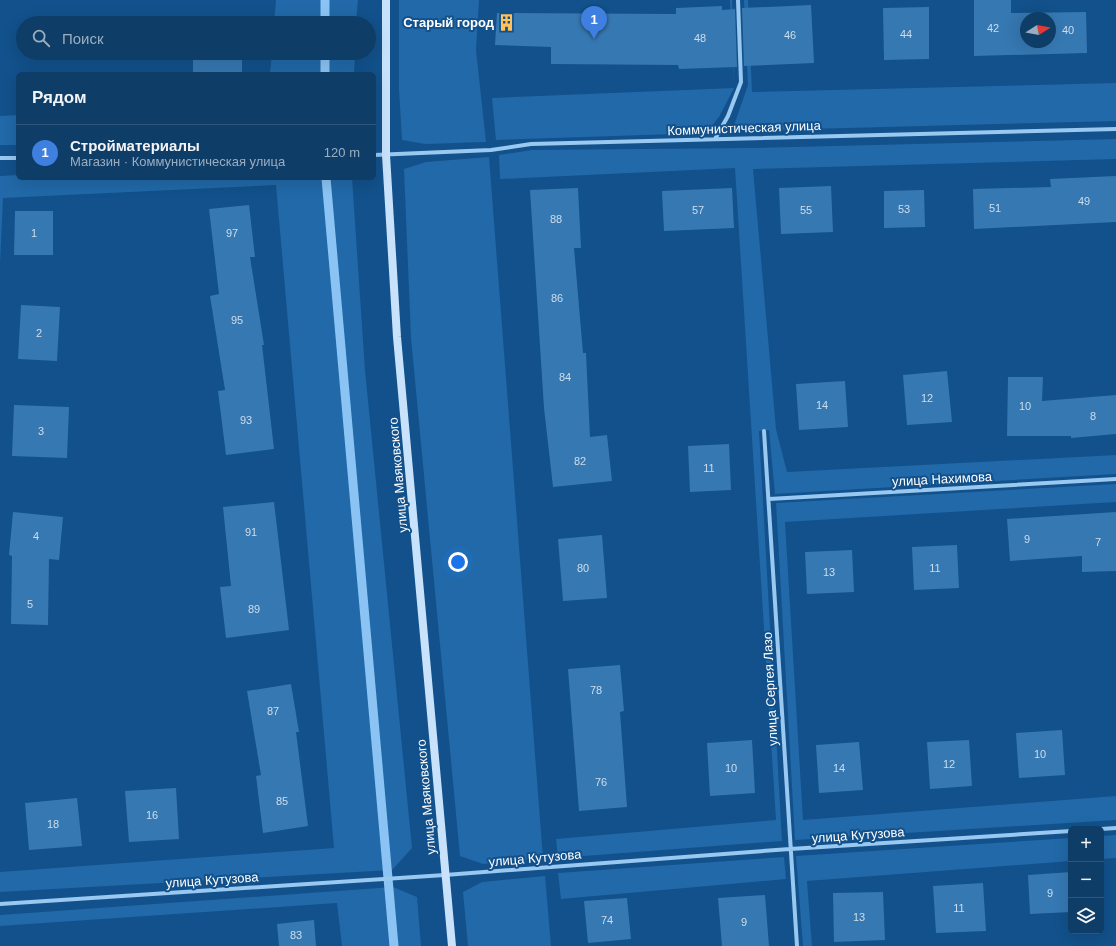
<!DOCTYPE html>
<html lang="ru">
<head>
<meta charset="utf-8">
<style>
  body { margin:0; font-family:Helvetica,sans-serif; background:#17446e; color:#f1f3f6 }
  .controls { position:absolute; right:12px; bottom:12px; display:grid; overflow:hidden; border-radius:6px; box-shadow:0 4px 16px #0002 }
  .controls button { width:36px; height:36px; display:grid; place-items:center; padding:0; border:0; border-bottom:1px solid #2e567c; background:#0e3d68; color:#f1f3f6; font:20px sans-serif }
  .compass { position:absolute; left:1020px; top:12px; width:36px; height:36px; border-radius:50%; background:#0e3d68; box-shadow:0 4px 16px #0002; rotate:79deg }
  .you { position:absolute; left:458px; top:562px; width:14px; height:14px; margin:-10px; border:3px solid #fff; border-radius:50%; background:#1a73e8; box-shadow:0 0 0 6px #1a73e833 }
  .badge { display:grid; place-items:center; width:26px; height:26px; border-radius:50%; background:#ffc159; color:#fff; font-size:13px; font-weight:700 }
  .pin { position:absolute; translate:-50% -33px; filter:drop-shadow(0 1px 2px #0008) }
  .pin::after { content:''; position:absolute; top:21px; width:14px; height:12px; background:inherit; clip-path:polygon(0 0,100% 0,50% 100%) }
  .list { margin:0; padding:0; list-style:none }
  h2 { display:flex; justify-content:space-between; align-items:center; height:52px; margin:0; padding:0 16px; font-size:17px }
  h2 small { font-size:13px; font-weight:400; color:#9baec0 }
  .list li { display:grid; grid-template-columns:26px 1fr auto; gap:12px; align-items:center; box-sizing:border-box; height:56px; padding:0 16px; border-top:1px solid #2e567c }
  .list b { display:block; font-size:15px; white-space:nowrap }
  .list p { margin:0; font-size:13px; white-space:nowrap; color:#9baec0 }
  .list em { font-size:13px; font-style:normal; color:#9baec0 }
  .icon { flex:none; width:22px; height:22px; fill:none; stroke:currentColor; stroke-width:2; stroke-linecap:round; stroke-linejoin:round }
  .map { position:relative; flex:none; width:1116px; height:946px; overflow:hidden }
  .search { position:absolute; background:#0e3d68; box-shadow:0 4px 16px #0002; left:16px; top:16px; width:360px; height:44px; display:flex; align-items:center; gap:10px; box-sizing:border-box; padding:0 14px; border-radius:22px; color:#9baec0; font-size:15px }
  .panel { position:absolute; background:#0e3d68; box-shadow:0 4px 16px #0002; left:16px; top:72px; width:360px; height:108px; border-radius:6px }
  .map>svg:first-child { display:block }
  .green { fill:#2169a8 }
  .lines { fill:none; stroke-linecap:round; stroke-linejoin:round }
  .stream { stroke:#8bc4f4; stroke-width:9 }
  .building { fill:#3678b2; fill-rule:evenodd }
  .street { stroke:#99c8f1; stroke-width:4 }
  .secondary { stroke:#c8e2fb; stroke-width:8 }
  .labels { text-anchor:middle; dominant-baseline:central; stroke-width:4; stroke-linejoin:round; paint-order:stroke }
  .number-label { font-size:11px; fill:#cdddec }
  .poi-label { font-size:13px; font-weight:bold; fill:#fff; stroke:#12518b; text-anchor:end }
  .street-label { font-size:13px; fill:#fff; stroke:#12518b }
</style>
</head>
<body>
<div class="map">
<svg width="1116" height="946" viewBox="0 0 1116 946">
  <rect width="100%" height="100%" fill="#12518b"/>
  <path class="green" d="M 276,0 L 358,0 L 356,23 L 274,23 Z
    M 399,0 L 479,0 L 476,50 L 486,142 L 425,144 L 402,140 L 399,89 Z
    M 730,0 L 732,0 L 734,88 L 719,117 L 706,133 L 496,140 L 492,98 L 734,88 Z
    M 744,0 L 748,0 L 752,92 L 1116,83 L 1116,121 L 732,131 L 748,85 Z
    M 272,53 L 355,53 L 354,74 L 270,74 Z
    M 18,115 L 18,145 L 0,145 L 0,116 Z
    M 1116,139 L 1116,159 L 753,169 L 776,429 L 787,472 L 1116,455 L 1116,474 L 775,494 L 769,430 L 759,431 L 782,841 L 558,858 L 556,839 L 776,820 L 735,168 L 500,179 L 499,155 L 532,150 L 751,148 Z
    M 489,157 L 543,858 L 483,864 L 460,856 L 411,338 L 404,169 L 426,162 Z
    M 18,175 L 18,178 L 352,178 L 365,370 L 412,848 L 392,870 L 0,892 L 0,872 L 334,848 L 276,185 L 3,198 L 0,264 L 0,176 Z
    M 1116,484 L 1116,502 L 785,522 L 803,820 L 1116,796 L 1116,820 L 795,840 L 776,503 Z
    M 1116,835 L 1116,858 L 1101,859 L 1101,836 Z
    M 1071,838 L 1071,861 L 807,881 L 812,946 L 803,946 L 796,856 Z
    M 784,857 L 786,879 L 561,899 L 558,873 Z
    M 545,876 L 551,946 L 468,946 L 463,892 L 482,882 Z
    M 393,887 L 417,897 L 421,946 L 342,946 L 337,903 L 0,926 L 0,915 Z"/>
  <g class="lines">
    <path class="stream" d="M 325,23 L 325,0
      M 325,74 L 325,53
      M 326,178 L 394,946"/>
  </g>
  <path class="building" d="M 974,0 L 1011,0 L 1011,13 L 1086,12 L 1087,53 L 974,56 ZM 1026,18 L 1050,18 L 1050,42 L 1026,42 Z
    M 811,5 L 814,63 L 744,66 L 742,8 Z
    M 722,6 L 722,10 L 735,9 L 737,67 L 679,69 L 678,65 L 551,64 L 551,47 L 495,45 L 497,13 L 676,14 L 676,8 Z
    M 929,7 L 929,59 L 884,60 L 883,8 Z
    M 193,53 L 242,53 L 242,74 L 193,74 Z
    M 1116,176 L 1116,222 L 974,229 L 973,189 L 1051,187 L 1050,179 Z
    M 831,186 L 833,232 L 781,234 L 779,188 Z
    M 578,188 L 581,248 L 574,248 L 583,353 L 586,353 L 590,437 L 607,435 L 612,481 L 553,487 L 544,408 L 530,190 Z
    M 732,188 L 734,228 L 664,231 L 662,191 Z
    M 924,190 L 925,227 L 884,228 L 884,191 Z
    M 249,205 L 255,257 L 250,257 L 264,345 L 262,345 L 274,449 L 226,455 L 218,391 L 225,390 L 210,296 L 219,294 L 209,209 Z
    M 15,211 L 53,211 L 53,255 L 14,255 Z
    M 21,305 L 60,307 L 57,361 L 18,359 Z
    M 947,371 L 952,422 L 907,425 L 903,375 Z
    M 1008,377 L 1043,377 L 1042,401 L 1116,395 L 1116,434 L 1071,438 L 1071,436 L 1007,436 Z
    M 845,381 L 848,427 L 799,430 L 796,384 Z
    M 14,405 L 69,407 L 67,458 L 12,456 Z
    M 729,444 L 731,490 L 690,492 L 688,446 Z
    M 274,502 L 289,630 L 226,638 L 220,587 L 231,586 L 223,507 Z
    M 13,512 L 63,517 L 59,560 L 49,559 L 48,625 L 11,624 L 12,556 L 9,555 Z
    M 1116,512 L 1116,571 L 1082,572 L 1082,556 L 1010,561 L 1007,519 Z
    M 602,535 L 607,598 L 563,601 L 558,539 Z
    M 957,545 L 959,588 L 914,590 L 912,547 Z
    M 852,550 L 854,592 L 807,594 L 805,552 Z
    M 620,665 L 624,711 L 620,712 L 627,807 L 579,811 L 568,669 Z
    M 291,684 L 299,732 L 296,732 L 308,826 L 263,833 L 256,776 L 261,775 L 247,691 Z
    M 1062,730 L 1065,775 L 1019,778 L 1016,733 Z
    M 752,740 L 755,793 L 710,796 L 707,743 Z
    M 969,740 L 972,786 L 930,789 L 927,742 Z
    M 859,742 L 863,790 L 819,793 L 816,745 Z
    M 176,788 L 179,839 L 129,842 L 125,791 Z
    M 77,798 L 82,846 L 29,850 L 25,803 Z
    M 1071,872 L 1071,912 L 1030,914 L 1028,875 Z
    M 983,883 L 986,931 L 936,933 L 933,886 Z
    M 883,892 L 885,940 L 834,942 L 833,893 Z
    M 765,895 L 769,946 L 722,946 L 718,898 Z
    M 627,898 L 631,939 L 588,943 L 584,901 Z
    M 314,920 L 316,946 L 279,946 L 277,924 Z"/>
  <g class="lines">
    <path class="street" d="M 715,139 L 728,116 L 741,82 L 738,0
      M 374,155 L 491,150 L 531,144 L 1116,129
      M 0,158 L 18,158
      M 764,431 L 797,946
      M 769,499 L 1116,479
      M 1101,829 L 1116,828
      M 0,904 L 445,875 L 790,849 L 1071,831"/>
    <path class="secondary" d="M 386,0 L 386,155 L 397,337 L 452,946"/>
  </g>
  <defs>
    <symbol id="building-bare" viewBox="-9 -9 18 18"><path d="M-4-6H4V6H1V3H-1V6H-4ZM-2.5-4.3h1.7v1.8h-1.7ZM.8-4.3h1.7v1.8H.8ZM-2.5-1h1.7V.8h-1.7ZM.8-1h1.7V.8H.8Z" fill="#ffc159" stroke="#12518b" stroke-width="2.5" paint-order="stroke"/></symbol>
  </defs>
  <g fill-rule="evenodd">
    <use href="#building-bare" x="494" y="10" width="25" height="25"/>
  </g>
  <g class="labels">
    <g class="number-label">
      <text x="993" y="28">42</text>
      <text x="1068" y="30">40</text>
      <text x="906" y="34">44</text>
      <text x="790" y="35">46</text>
      <text x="700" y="38">48</text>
      <text x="1084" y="201">49</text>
      <text x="995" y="208">51</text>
      <text x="904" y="209">53</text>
      <text x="698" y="210">57</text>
      <text x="806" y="210">55</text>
      <text x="556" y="219">88</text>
      <text x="34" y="233">1</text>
      <text x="232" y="233">97</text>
      <text x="557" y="298">86</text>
      <text x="237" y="320">95</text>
      <text x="39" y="333">2</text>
      <text x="565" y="377">84</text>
      <text x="927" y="398">12</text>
      <text x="822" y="405">14</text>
      <text x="1025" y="406">10</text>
      <text x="1093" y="416">8</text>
      <text x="246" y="420">93</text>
      <text x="41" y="431">3</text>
      <text x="580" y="461">82</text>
      <text x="709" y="468">11</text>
      <text x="251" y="532">91</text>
      <text x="36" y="536">4</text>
      <text x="1027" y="539">9</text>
      <text x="1098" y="542">7</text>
      <text x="583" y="568">80</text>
      <text x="935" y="568">11</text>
      <text x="829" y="572">13</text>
      <text x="30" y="604">5</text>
      <text x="254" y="609">89</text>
      <text x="596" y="690">78</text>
      <text x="273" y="711">87</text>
      <text x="1040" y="754">10</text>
      <text x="949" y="764">12</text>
      <text x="731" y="768">10</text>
      <text x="839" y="768">14</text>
      <text x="601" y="782">76</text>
      <text x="282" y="801">85</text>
      <text x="152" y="815">16</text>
      <text x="53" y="824">18</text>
      <text x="1050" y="893">9</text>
      <text x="959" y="908">11</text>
      <text x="859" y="917">13</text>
      <text x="607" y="920">74</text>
      <text x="744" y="922">9</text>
      <text x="296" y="935">83</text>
    </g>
    <g class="poi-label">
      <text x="494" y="22">Старый город</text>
    </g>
    <g class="street-label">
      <text transform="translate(744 128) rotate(-2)">Коммунистическая улица</text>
      <text transform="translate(398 475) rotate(-95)">улица Маяковского</text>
      <text transform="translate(942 479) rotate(-3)">улица Нахимова</text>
      <text transform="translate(770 689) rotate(-93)">улица Сергея Лазо</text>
      <text transform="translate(426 797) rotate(-95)">улица Маяковского</text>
      <text transform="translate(858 835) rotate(-4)">улица Кутузова</text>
      <text transform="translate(535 858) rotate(-5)">улица Кутузова</text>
      <text transform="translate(212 880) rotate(-4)">улица Кутузова</text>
    </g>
  </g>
</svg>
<div class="controls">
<button>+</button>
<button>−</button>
<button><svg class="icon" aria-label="layers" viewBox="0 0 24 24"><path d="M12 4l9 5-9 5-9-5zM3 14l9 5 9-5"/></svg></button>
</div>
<svg class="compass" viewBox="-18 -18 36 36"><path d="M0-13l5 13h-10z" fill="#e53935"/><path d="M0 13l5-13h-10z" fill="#9baec0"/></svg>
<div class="you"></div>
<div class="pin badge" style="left:594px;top:39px;background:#3f7fe0">1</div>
<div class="search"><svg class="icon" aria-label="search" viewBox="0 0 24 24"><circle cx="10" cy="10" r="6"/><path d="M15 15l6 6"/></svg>Поиск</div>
<section class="panel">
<h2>Рядом<small></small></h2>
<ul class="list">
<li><span class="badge" style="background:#3f7fe0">1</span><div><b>Стройматериалы</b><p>Магазин · Коммунистическая улица</p></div><em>120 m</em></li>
</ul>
</section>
</div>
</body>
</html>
